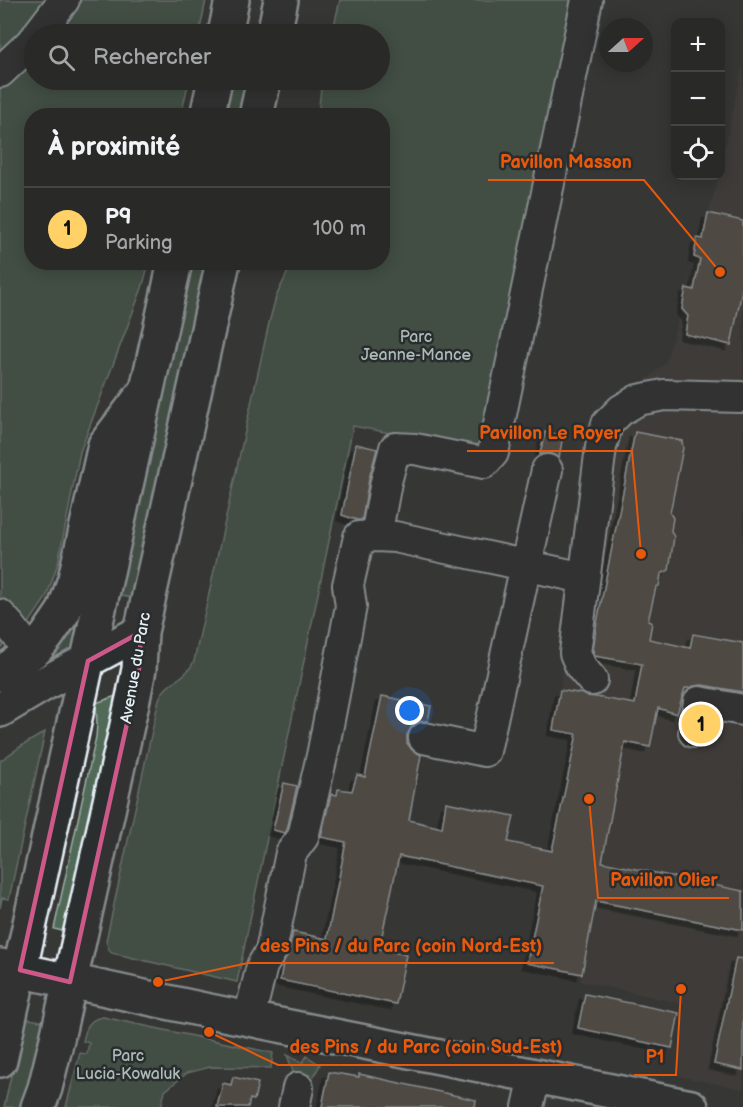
<!DOCTYPE html>
<html lang="fr">
<head>
<meta charset="utf-8">
<style>
  body { margin:0; font-family:"Balsamiq Sans",sans-serif; background:#313130; color:#f1f3f6 }
  .controls { position:absolute; right:18px; top:18px; display:grid; overflow:hidden; border-radius:12px; box-shadow:0 3px 15px #0003 }
  .controls button { width:54px; height:54px; display:grid; place-items:center; padding:0; border:0; border-bottom:2px solid #454545; background:#292928; color:#f1f3f6; font:30px sans-serif }
  .compass { position:absolute; left:599px; top:18px; width:54px; height:54px; border-radius:50%; background:#292928; box-shadow:0 3px 15px #0003; rotate:69deg }
  .you { position:absolute; left:410px; top:711px; width:21px; height:21px; margin:-15px; border:4px solid #fff; border-radius:50%; background:#1a73e8; box-shadow:0 0 0 9px #1a73e833 }
  .badge { display:grid; place-items:center; width:39px; height:39px; border-radius:50%; background:#ffd166; color:#111; font-size:20px; font-weight:700 }
  .pin { position:absolute; translate:-50% -50%; border:3px solid #fff; box-shadow:0 2px 6px #0006 }
  .list { margin:0; padding:0; list-style:none }
  h2 { display:flex; justify-content:space-between; align-items:center; height:78px; margin:0; padding:0 24px; font-size:26px }
  h2 small { font-size:20px; font-weight:400; color:#a5a6a8 }
  .list li { display:grid; grid-template-columns:39px 1fr auto; gap:18px; align-items:center; box-sizing:border-box; height:84px; padding:0 24px; border-top:2px solid #454545 }
  .list b { display:block; font-size:22px; white-space:nowrap }
  .list p { margin:0; font-size:20px; white-space:nowrap; color:#a5a6a8 }
  .list em { font-size:20px; font-style:normal; color:#a5a6a8 }
  .icon { flex:none; width:33px; height:33px; fill:none; stroke:currentColor; stroke-width:2; stroke-linecap:round; stroke-linejoin:round }
  .map { position:relative; flex:none; width:743px; height:1107px; overflow:hidden }
  .search { position:absolute; background:#292928; box-shadow:0 3px 15px #0003; left:24px; top:24px; width:366px; height:66px; display:flex; align-items:center; gap:15px; box-sizing:border-box; padding:0 21px; border-radius:33px; color:#a5a6a8; font-size:22px }
  .panel { position:absolute; background:#292928; box-shadow:0 3px 15px #0003; left:24px; top:108px; width:366px; height:162px; border-radius:24px }
  .map>svg:first-child { display:block }
  .built { fill:#47433e }
  .green { fill:#516a58; stroke:#9caea8; stroke-width:1.5 }
  .building { fill:#6b5e52; stroke:#e8f1f8; stroke-width:1.5; filter:url(#shadow) }
  .lines { fill:none; stroke-linecap:round; stroke-linejoin:round }
  .minor-casing { stroke:#e8f1f8; stroke-width:34 }
  .major-casing { stroke:#e8f1f8; stroke-width:38 }
  .minor { stroke:#2a2d2e; stroke-width:30 }
  .major { stroke:#2a2d2e; stroke-width:33 }
  .marked { fill:none; stroke:#cd598a; stroke-width:4.5; stroke-linejoin:round }
  .labels { text-anchor:middle; dominant-baseline:central; stroke-width:5; stroke-linejoin:round; paint-order:stroke }
  .park-label { font-size:16px; fill:#acbbb8; stroke:#2a2d2e }
  .street-label { font-size:16px; fill:#e8f1f8; stroke:#2a2d2e }
  .leader { fill:none; stroke:#e8590c; stroke-width:2 }
  .callout-dot { fill:#e8590c; stroke:#2a2d2e; stroke-width:2 }
  .callout-label { font-size:18px; text-anchor:middle; font-weight:bold; fill:#e8590c; stroke:#2a2d2e; stroke-width:5; stroke-linejoin:round; paint-order:stroke }
</style>
</head>
<body>
<div class="map">
<svg width="743" height="1107" viewBox="0 0 743 1107">
  <defs>
    <filter id="shadow"><feDropShadow dx="-5.5" dy="5.5" stdDeviation="0" flood-color="#0009"/></filter>
  </defs>
  <rect width="100%" height="100%" fill="#373735"/>
  <filter id="ink" filterUnits="userSpaceOnUse"><feTurbulence type="fractalNoise" baseFrequency=".0167" numOctaves="2"/><feDisplacementMap in="SourceGraphic" scale="12" xChannelSelector="R" yChannelSelector="G"/><feConvolveMatrix kernelMatrix="1 2 1 2 8 2 1 2 1" color-interpolation-filters="sRGB"/></filter>
  <g filter="url(#ink)">
    <path class="built" d="M 743,65 L 743,1089 L 678,1076 L 684,1004 L 580,981 L 602,862 L 552,851 L 576,734 L 553,730 L 560,690 L 600,421 L 666,362 L 713,197 L 718,176 L 720,176 L 721,165 Z"/>
    <path class="green" d="M 0,0 L 206,0 L 199,34 L 34,34 L 34,80 L 189,80 L 181,115 L 32,116 L 32,262 L 149,263 L 142,288 L 80,452 L 58,563 L 46,598 L 29,623 L 0,648 Z
      M 340,0 L 579,0 L 486,451 L 353,426 L 237,982 L 112,953 L 109,950 L 106,941 L 159,699 C 165,682 187,679 194,661 L 269,323 L 276,297 L 292,263 L 382,262 L 382,116 L 318,115 L 322,80 L 380,80 L 380,34 L 332,34 Z
      M 231,80 L 245,80 L 238,115 L 223,116 Z
      M 191,263 L 206,263 L 131,598 L 118,595 Z
      M 76,614 L 82,617 L 74,655 L 50,669 L 47,655 Z
      M 119,695 L 67,932 L 54,929 L 96,737 L 97,724 L 96,703 Z
      M 45,732 L 9,899 L 2,898 L 0,908 L 0,761 L 20,747 Z
      M 103,1017 L 273,1053 L 271,1068 L 210,1067 L 187,1073 L 165,1091 L 161,1107 L 66,1107 L 80,1053 L 87,1054 L 89,1043 L 83,1041 C 86,1028 88,1019 103,1017 Z
      M 24,1018 L 46,1022 L 25,1107 L 4,1107 Z
      M 287,1055 L 302,1063 L 307,1056 L 320,1065 L 314,1076 L 293,1071 Z"/>
    <path class="building" d="M 708,213 L 743,221 L 743,285 L 731,345 L 685,334 L 688,316 L 682,309 L 686,288 L 694,290 L 700,259 L 694,257 L 697,238 L 703,239 Z
      M 545,432 L 563,435 L 559,458 L 550,453 L 540,454 Z
      M 635,432 L 682,441 L 683,448 L 670,513 L 673,518 L 671,531 L 674,537 L 669,570 L 661,574 L 659,586 L 656,587 L 648,621 L 652,623 L 649,639 L 690,648 L 693,634 L 743,643 L 743,692 L 702,685 L 694,686 L 689,688 L 685,688 L 677,714 L 658,708 L 650,747 L 625,742 L 602,862 L 743,891 L 743,930 L 596,901 L 582,974 L 553,968 L 527,963 L 543,886 L 399,856 L 379,949 L 406,955 L 396,1004 L 280,980 L 283,964 L 288,954 L 293,932 L 327,939 L 346,842 L 321,837 L 331,794 L 337,795 L 338,789 L 352,791 L 357,775 L 365,777 L 382,696 L 431,706 L 428,721 L 419,721 L 412,726 L 407,735 L 407,743 L 412,750 L 421,755 L 409,820 L 442,828 L 446,802 L 514,816 L 508,842 L 552,851 L 577,734 L 553,730 L 560,690 L 583,694 L 587,696 L 596,697 L 635,704 L 642,664 L 595,656 L 593,651 L 596,628 Z
      M 356,444 L 377,449 L 369,479 L 362,520 L 357,520 L 342,515 Z
      M 284,783 L 297,786 L 287,830 L 285,833 L 273,830 Z
      M 736,958 L 743,959 L 743,1070 L 714,1064 Z
      M 585,994 L 679,1013 L 672,1048 L 578,1028 Z
      M 329,1072 L 359,1077 L 359,1074 L 476,1100 L 475,1107 L 322,1107 Z
      M 233,1077 L 258,1083 L 254,1100 L 250,1099 L 248,1107 L 217,1107 L 223,1083 L 231,1085 Z"/>
    <g class="lines">
      <defs>
        <path id="minor" d="M 38,34 L 64,0
          M 0,72 L 34,40
          M 376,536 L 395,537 L 584,578
          M 0,615 L 11,627 L 31,653
          M 592,680 L 581,667 L 575,653 L 601,447 L 607,424 L 621,410 L 638,400 L 664,395 L 741,397
          M 694,732 L 699,702 L 743,710
          M 424,738 L 485,751 L 547,470
          M 249,1018 L 262,966 L 271,951 L 291,853 L 303,837 L 322,756 L 351,606 L 348,585 L 359,537 L 376,536 L 386,482 L 395,448 L 415,449 L 484,463 L 493,453 L 587,0
          M 294,1107 L 298,1088
          M 528,1107 L 535,1076"/>
        <path id="major" d="M 225,34 L 232,0
          M 274,34 L 281,0
          M 207,116 L 215,80
          M 256,116 L 264,80
          M 0,674 L 35,650 L 47,636 L 64,611 L 75,579 L 105,445 L 142,396
          M 0,710 L 47,682 L 141,632
          M 0,966 L 204,1010 L 691,1107
          M 0,1060 L 175,262
          M 38,1107 L 45,1088 L 57,1039 L 134,694 L 139,669 L 141,632 L 223,262"/>
      </defs>
      <use href="#minor" class="minor-casing"/>
      <use href="#major" class="major-casing"/>
      <use href="#minor" class="minor"/>
      <use href="#major" class="major"/>
    </g>
  </g>
  <path d="M0 0H743V1107H0ZM 141,632 L 139,669 L 70,982 L 20,970 L 88,661 Z" fill="#373735" fill-opacity=".55" fill-rule="evenodd"/>
  <path class="marked" d="M 141,632 L 139,669 L 70,982 L 20,970 L 88,661 Z"/>
  <g class="labels">
    <g class="park-label">
      <text x="416" y="337">Parc<tspan x="416" dy="18">Jeanne-Mance</tspan></text>
      <text x="128" y="1056">Parc<tspan x="128" dy="18">Lucia-Kowaluk</tspan></text>
    </g>
    <g class="street-label">
      <text transform="translate(136 668) rotate(-80)">Avenue du Parc</text>
    </g>
  </g>
  <path class="leader" d="M720 272L644 180H488M641 554L632 451H467M589 799L598 898H729M158 982L248 963H554M209 1032L278 1065H574M681 989L676 1075H634"/>
  <g class="callout-dot">
    <circle cx="720" cy="272" r="6"/>
    <circle cx="641" cy="554" r="6"/>
    <circle cx="589" cy="799" r="6"/>
    <circle cx="158" cy="982" r="6"/>
    <circle cx="209" cy="1032" r="6"/>
    <circle cx="681" cy="989" r="6"/>
  </g>
  <g class="callout-label">
    <text x="566" y="168">Pavillon Masson</text>
    <text x="550" y="439">Pavillon Le Royer</text>
    <text x="664" y="886">Pavillon Olier</text>
    <text x="401" y="952">des Pins / du Parc (coin Nord-Est)</text>
    <text x="426" y="1053">des Pins / du Parc (coin Sud-Est)</text>
    <text x="655" y="1063">P1</text>
  </g>
</svg>
<div class="controls">
<button>+</button>
<button>−</button>
<button><svg class="icon" aria-label="locate" viewBox="0 0 24 24"><circle cx="12" cy="12" r="6"/><path d="M12 2v4M12 18v4M2 12h4M18 12h4"/></svg></button>
</div>
<svg class="compass" viewBox="-18 -18 36 36"><path d="M0-13l5 13h-10z" fill="#e53935"/><path d="M0 13l5-13h-10z" fill="#a5a6a8"/></svg>
<div class="you"></div>
<div class="pin badge" style="left:701px;top:724px">1</div>
<div class="search"><svg class="icon" aria-label="search" viewBox="0 0 24 24"><circle cx="10" cy="10" r="6"/><path d="M15 15l6 6"/></svg>Rechercher</div>
<section class="panel">
<h2>À proximité<small></small></h2>
<ul class="list">
<li><span class="badge">1</span><div><b>P9</b><p>Parking</p></div><em>100 m</em></li>
</ul>
</section>
</div>
</body>
</html>
